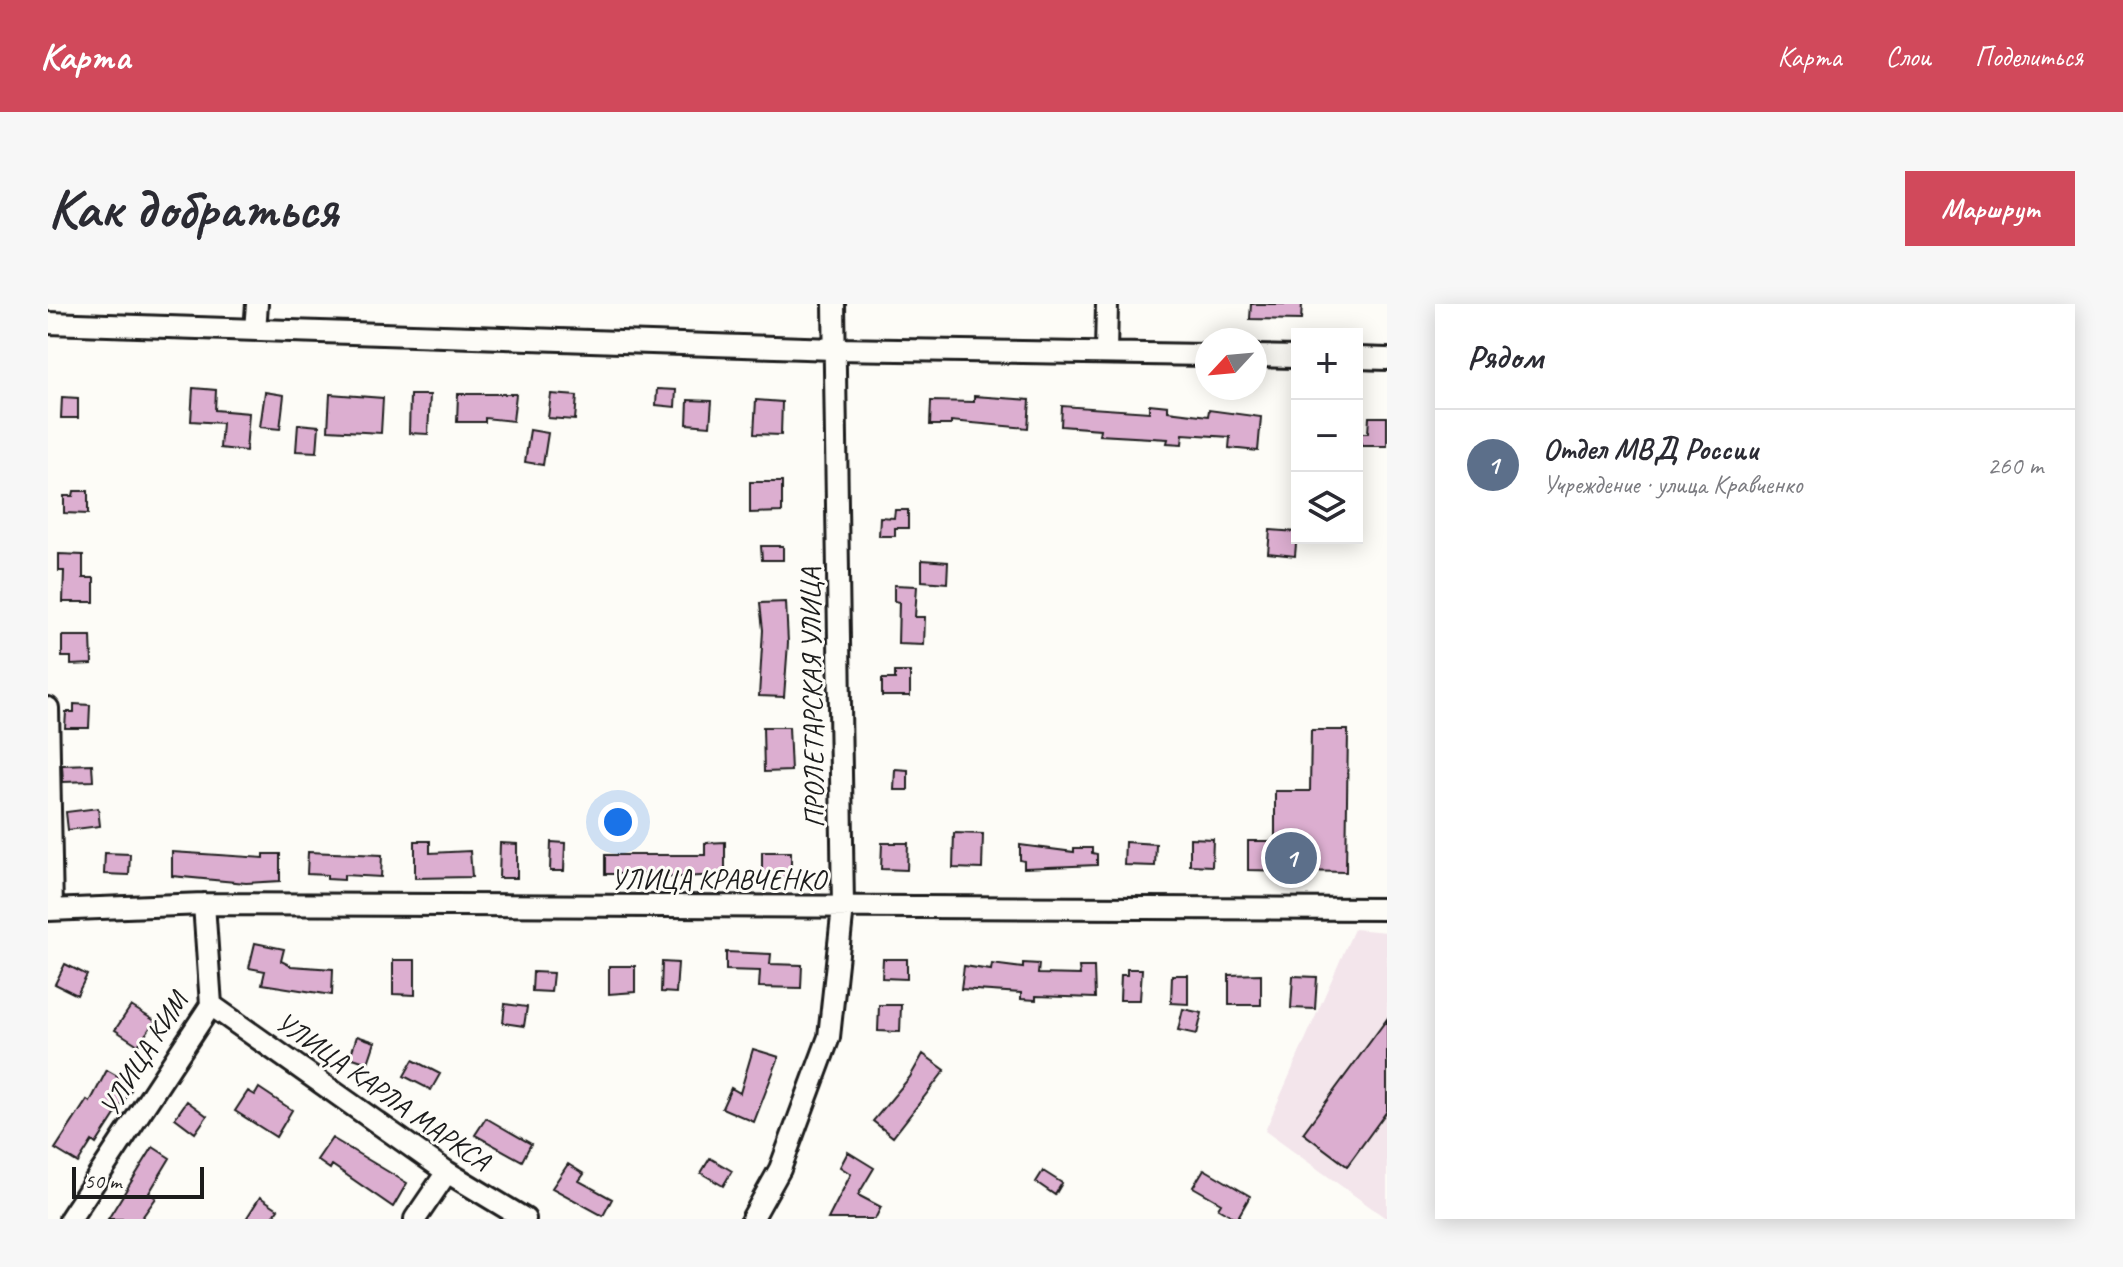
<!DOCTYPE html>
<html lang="ru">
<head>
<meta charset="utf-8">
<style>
  body { margin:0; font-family:Caveat,sans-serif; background:#f7f7f7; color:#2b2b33 }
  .controls { position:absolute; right:24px; top:24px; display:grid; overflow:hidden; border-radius:0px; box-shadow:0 4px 20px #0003 }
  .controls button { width:72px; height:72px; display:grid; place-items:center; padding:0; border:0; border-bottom:2px solid #e1e1e2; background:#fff; color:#2b2b33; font:40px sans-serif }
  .compass { position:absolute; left:1147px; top:24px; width:72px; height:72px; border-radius:50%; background:#fff; box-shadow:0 4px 20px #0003; rotate:244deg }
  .scale { position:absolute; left:24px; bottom:20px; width:132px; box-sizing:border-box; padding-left:8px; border:4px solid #1c1c1c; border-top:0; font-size:22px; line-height:28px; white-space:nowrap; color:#1c1c1c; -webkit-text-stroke:6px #fdfcf7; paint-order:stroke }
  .you { position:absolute; left:570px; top:518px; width:28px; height:28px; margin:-20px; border:6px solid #fff; border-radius:50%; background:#1a73e8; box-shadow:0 0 0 12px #1a73e833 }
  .badge { display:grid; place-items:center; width:52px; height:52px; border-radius:50%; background:#d1495b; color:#fff; font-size:26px; font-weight:700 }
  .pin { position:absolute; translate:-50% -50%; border:4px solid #fff; box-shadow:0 2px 8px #0006 }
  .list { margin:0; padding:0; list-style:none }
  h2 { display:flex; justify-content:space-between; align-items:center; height:104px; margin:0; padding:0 32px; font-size:34px }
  h2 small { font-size:26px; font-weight:400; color:#7c7c81 }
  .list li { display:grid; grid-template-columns:52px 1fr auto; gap:24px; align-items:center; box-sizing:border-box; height:112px; padding:0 32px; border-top:2px solid #e1e1e2 }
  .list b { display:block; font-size:30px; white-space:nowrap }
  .list p { margin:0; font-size:26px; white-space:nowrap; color:#7c7c81 }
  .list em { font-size:26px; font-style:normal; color:#7c7c81 }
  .icon { flex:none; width:44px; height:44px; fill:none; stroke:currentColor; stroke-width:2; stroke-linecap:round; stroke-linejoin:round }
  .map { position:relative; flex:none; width:1339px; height:915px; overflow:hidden; border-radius:0px }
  header { display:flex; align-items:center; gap:48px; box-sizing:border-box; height:112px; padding:0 40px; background:#d1495b; color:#fff }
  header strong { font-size:38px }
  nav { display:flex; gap:44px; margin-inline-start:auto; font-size:28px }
  .intro { display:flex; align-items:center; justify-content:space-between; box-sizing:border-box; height:192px; padding:0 48px }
  h1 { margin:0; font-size:56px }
  .button { padding:20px 36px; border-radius:0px; background:#d1495b; color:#fff; font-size:28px; font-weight:700 }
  main { display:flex; gap:48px; padding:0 48px }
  aside { flex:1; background:#fff; border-radius:0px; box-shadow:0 4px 20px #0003 }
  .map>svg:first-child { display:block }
  .built { fill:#f3e5eb }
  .building { fill:#dcaed0; stroke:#1c1c1c; stroke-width:2 }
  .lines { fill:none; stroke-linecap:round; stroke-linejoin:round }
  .minor-casing { stroke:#1c1c1c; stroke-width:26 }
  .minor { stroke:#fdfcf7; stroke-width:20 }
  .labels { text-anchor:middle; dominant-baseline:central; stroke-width:6; stroke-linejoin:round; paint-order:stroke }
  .street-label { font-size:28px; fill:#1c1c1c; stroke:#fdfcf7 }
</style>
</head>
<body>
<header>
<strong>Карта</strong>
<nav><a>Карта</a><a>Слои</a><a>Поделиться</a></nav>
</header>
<div class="intro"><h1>Как добраться</h1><a class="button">Маршрут</a></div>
<main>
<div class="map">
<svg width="1339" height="915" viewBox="0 0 1339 915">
  <rect width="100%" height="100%" fill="#fdfcf7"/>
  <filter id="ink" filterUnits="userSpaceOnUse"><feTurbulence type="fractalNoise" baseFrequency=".0125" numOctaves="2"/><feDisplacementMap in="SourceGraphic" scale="16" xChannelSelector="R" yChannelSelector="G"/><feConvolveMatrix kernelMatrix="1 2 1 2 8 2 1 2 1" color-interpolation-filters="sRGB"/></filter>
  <g filter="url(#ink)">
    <path class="built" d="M 1306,625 L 1339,628 L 1339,915 L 1217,827 Z"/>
    <path class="building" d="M 1203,0 L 1254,0 L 1253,16 L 1202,15 Z
      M 145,84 L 168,86 L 167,106 L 201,109 L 198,147 L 172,144 L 174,119 L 143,117 Z
      M 609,85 L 628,86 L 627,103 L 608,101 Z
      M 217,88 L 236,91 L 232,125 L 212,123 Z
      M 282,90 L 335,94 L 333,129 L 280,126 Z
      M 410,90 L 468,90 L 465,117 L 437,114 L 437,118 L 409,118 Z
      M 503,90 L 529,92 L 527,116 L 500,114 Z
      M 362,91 L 382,91 L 380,130 L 361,129 Z
      M 926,92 L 982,96 L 980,124 L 903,117 L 903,121 L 882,121 L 883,97 L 926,98 Z
      M 14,93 L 30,94 L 30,114 L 13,114 Z
      M 640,96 L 664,97 L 662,122 L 639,120 Z
      M 708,96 L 734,98 L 733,131 L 706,130 Z
      M 1101,100 L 1120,102 L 1120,107 L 1160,112 L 1161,106 L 1213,113 L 1210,147 L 1181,144 L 1182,133 L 1135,130 L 1134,140 L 1119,139 L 1120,135 L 1051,131 L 1052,125 L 1013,122 L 1014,102 L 1101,108 Z
      M 1321,113 L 1339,113 L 1339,142 L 1313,142 L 1313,129 L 1320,129 Z
      M 250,120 L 271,122 L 269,148 L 248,147 Z
      M 482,126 L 500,129 L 495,161 L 477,158 Z
      M 702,178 L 734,178 L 734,208 L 702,209 Z
      M 26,187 L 40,187 L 40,210 L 16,209 L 16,192 L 25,192 Z
      M 847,206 L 860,206 L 860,224 L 847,224 L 847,232 L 831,232 L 832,213 L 846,214 Z
      M 1222,226 L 1249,228 L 1247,252 L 1220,249 Z
      M 713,242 L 735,242 L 735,256 L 714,256 Z
      M 11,250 L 35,251 L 35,274 L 46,274 L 46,298 L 15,298 L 16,267 L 11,267 Z
      M 874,256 L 900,258 L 899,279 L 874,277 Z
      M 846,281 L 869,282 L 867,313 L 877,313 L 876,341 L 850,340 L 851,298 L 846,297 Z
      M 738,298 L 740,339 L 736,393 L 711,392 L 715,326 L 712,299 Z
      M 14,332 L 43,332 L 44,360 L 23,361 L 23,353 L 14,353 Z
      M 847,368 L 862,368 L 862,392 L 834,392 L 834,375 L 847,375 Z
      M 26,400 L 42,401 L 41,424 L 17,424 L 18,408 L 26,408 Z
      M 715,423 L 741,423 L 743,467 L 716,468 Z
      M 1263,426 L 1300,426 L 1298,568 L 1200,566 L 1200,537 L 1227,537 L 1227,487 L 1262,487 Z
      M 44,460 L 45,477 L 15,478 L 14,461 Z
      M 847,465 L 860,466 L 860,486 L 846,486 Z
      M 50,504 L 52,522 L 20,526 L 18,508 Z
      M 906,529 L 935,530 L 934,565 L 905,564 Z
      M 1142,534 L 1165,535 L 1164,562 L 1142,561 Z
      M 367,537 L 382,537 L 382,549 L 422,547 L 424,573 L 367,574 Z
      M 503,538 L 517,539 L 516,567 L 502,567 Z
      M 677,538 L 677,571 L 607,574 L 607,570 L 557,570 L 557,551 L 657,551 L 657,539 Z
      M 1077,538 L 1108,540 L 1107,562 L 1076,561 Z
      M 452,539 L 469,540 L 469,574 L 451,574 Z
      M 834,539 L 860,539 L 859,566 L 833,565 Z
      M 972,541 L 1026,548 L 1026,544 L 1044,544 L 1044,549 L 1049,550 L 1049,561 L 976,564 L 976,557 L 972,556 Z
      M 124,548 L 216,554 L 216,550 L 232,550 L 232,577 L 198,579 L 124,572 Z
      M 260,548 L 334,551 L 333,573 L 296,571 L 296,576 L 279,575 L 279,571 L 259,570 Z
      M 714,548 L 743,548 L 743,575 L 714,575 Z
      M 57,549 L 82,550 L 81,571 L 56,570 Z
      M 207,639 L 236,645 L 233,657 L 243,662 L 285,665 L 284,691 L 214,680 L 217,667 L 201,664 Z
      M 678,648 L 723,650 L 722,660 L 754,661 L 753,684 L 711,683 L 712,667 L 678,666 Z
      M 835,655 L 859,655 L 859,675 L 834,674 Z
      M 345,656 L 367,656 L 367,691 L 345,690 Z
      M 614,658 L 630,659 L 628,689 L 613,688 Z
      M 975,659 L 991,660 L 990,670 L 1032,671 L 1031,663 L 1046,663 L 1047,694 L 988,692 L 988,696 L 973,695 L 973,689 L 913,685 L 916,662 L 943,666 L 944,660 L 975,664 Z
      M 17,660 L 39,671 L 29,691 L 7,680 Z
      M 561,662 L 587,662 L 587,688 L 561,690 Z
      M 1079,665 L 1094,665 L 1092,696 L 1072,696 L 1073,671 L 1079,671 Z
      M 485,668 L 505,669 L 503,688 L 484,687 Z
      M 1213,670 L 1213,701 L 1181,701 L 1181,671 Z
      M 1124,671 L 1140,671 L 1140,700 L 1123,699 Z
      M 1245,672 L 1269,673 L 1267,705 L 1243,704 Z
      M 457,700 L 479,703 L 476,722 L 455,719 Z
      M 831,701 L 853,701 L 852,728 L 830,727 Z
      M 83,702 L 107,717 L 90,741 L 67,726 Z
      M 1135,705 L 1154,709 L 1149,730 L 1130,726 Z
      M 1339,715 L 1339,807 L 1299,862 L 1255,829 Z
      M 309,732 L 327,738 L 320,759 L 302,753 Z
      M 705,745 L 731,753 L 706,818 L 674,804 L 683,784 L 692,789 Z
      M 875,750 L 897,766 L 845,833 L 825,817 L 862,773 Z
      M 365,756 L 392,770 L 383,786 L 356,772 Z
      M 59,766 L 80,778 L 78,783 L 83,786 L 48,840 L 44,837 L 30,859 L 7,845 L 39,796 L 42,798 Z
      M 211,784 L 244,806 L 228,833 L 187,807 L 200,787 L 207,791 Z
      M 139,797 L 159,812 L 147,829 L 127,814 Z
      M 438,814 L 483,840 L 474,857 L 427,831 Z
      M 284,834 L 359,879 L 345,903 L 284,861 L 282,865 L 269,856 Z
      M 105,843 L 122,854 L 101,889 L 108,894 L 93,915 L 60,915 Z
      M 800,848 L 826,864 L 810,891 L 833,903 L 827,915 L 780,915 L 803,870 L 792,863 Z
      M 662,854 L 684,867 L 675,882 L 653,869 Z
      M 520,860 L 536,870 L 531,877 L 564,895 L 555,912 L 504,884 Z
      M 1156,865 L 1202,892 L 1189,915 L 1170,904 L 1173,899 L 1145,883 Z
      M 995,867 L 1014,879 L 1007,891 L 988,878 Z
      M 212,893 L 230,905 L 223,915 L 198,915 Z"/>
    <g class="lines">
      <defs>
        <path id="minor" d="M 0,19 L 786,45 L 1159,51
          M 207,26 L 209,0
          M 1058,49 L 1059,0
          M 1207,52 L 1249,53
          M 1309,54 L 1339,55
          M 0,404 L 4,606
          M 0,606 L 156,600 L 1339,605
          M 163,701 L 399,868 L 477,915
          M 22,915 L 163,701 L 156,600
          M 367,915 L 399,868
          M 704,915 L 732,865 L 781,733 L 795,603 L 786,0"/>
      </defs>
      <use href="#minor" class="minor-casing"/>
      <use href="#minor" class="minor"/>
    </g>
  </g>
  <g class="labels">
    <g class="street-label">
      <text transform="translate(764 394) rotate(-91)">ПРОЛЕТАРСКАЯ УЛИЦА</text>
      <text x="670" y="575">УЛИЦА КРАВЧЕНКО</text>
      <text transform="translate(95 750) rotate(-58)">УЛИЦА КИМ</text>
      <text transform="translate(335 787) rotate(35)">УЛИЦА КАРЛА МАРКСА</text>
    </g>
  </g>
</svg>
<div class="controls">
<button>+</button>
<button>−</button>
<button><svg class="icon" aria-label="layers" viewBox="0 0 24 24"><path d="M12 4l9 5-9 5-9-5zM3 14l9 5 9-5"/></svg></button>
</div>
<svg class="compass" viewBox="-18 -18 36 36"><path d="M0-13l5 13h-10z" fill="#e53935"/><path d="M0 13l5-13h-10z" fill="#7c7c81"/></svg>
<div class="scale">50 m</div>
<div class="you"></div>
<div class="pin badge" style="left:1243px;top:554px;background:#5c6f8a">1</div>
</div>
<aside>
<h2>Рядом<small></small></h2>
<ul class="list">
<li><span class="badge" style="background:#5c6f8a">1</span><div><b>Отдел МВД России</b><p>Учреждение · улица Кравченко</p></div><em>260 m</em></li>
</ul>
</aside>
</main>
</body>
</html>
